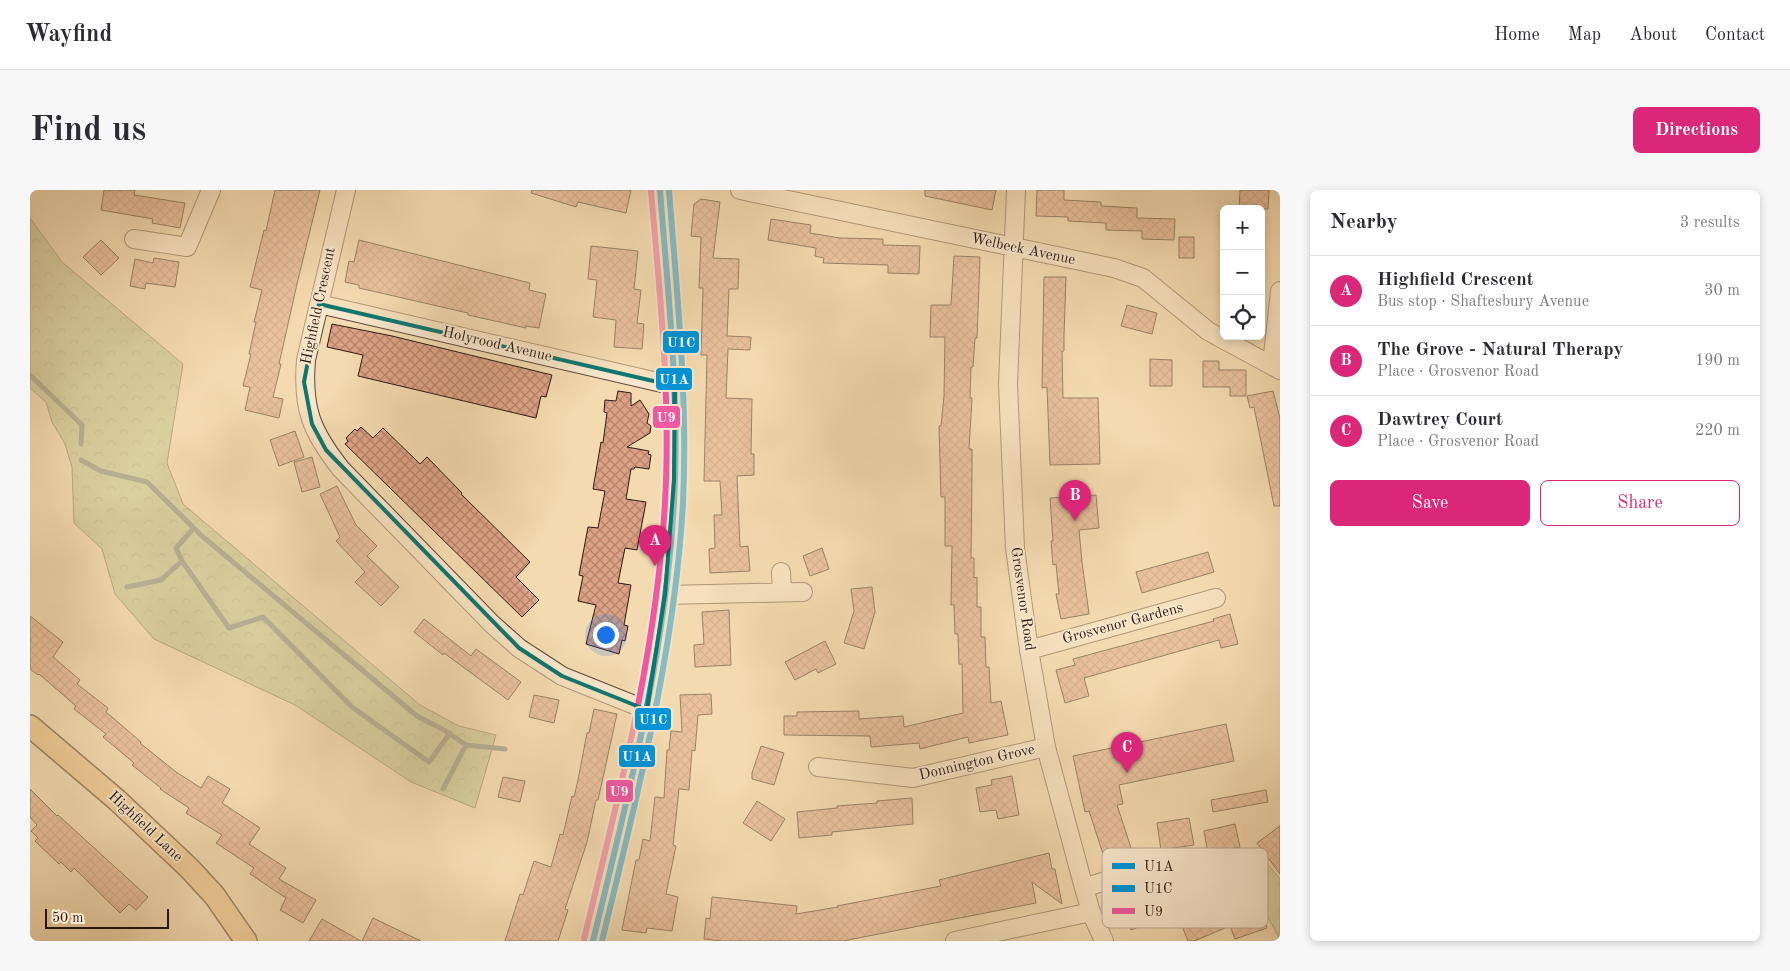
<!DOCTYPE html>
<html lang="en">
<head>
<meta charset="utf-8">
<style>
  body { margin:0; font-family:"Old Standard TT",serif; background:#f7f7f7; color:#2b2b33 }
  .controls { position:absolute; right:15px; top:15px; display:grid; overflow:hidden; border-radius:8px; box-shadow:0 2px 8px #0003 }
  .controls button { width:45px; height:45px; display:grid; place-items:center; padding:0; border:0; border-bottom:1px solid #e1e1e2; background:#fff; color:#2b2b33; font:25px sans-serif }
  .scale { position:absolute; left:15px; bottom:12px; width:124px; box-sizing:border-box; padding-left:5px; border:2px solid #2b1910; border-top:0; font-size:14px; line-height:18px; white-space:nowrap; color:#2b1910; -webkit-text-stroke:4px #f8e7cc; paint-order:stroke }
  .you { position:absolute; left:575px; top:444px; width:18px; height:18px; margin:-12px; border:4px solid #fff; border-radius:50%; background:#1a73e8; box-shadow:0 0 0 8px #1a73e833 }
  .badge { display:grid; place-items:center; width:32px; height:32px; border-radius:50%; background:#db2777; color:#fff; font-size:16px; font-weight:700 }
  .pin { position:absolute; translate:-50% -41px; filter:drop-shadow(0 1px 2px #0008) }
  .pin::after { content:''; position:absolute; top:26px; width:18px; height:15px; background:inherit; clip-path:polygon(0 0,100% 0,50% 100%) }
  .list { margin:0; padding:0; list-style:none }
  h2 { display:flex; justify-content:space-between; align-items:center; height:65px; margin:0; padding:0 20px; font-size:21px }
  h2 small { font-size:16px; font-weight:400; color:#7c7c81 }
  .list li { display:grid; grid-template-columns:32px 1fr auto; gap:15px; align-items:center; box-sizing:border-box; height:70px; padding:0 20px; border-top:1px solid #e1e1e2 }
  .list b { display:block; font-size:19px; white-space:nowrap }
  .list p { margin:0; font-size:16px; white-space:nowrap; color:#7c7c81 }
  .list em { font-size:16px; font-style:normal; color:#7c7c81 }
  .actions { display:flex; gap:10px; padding:15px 20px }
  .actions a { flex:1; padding:11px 0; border:1px solid #db2777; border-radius:8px; text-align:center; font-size:18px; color:#db2777 }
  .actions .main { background:#db2777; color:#fff }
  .icon { flex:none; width:28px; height:28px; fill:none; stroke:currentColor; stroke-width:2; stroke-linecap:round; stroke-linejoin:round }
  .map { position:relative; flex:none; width:1250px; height:751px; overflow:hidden; border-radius:8px }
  header { display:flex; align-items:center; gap:30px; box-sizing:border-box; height:70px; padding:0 25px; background:#fff; border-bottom:1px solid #e1e1e2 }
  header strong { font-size:24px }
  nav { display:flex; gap:28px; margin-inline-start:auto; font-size:18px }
  .intro { display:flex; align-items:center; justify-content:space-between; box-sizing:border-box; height:120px; padding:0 30px }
  h1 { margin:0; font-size:35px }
  .button { padding:12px 22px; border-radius:8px; background:#db2777; color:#fff; font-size:18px; font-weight:700 }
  main { display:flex; gap:30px; padding:0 30px }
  aside { flex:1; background:#fff; border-radius:8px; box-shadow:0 2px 8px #0003 }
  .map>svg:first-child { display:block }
  .grass { fill:url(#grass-tufts); stroke:#736c4e }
  .forest { fill:url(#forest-crowns); stroke:#736c4e }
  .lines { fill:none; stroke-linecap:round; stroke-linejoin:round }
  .stream { stroke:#6f7a6f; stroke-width:5 }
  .building { fill:url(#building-cross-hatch); stroke:#2b1910 }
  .minor-casing { stroke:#5d4938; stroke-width:20 }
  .major-casing { stroke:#2b1910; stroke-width:24 }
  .minor { stroke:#f8e7cc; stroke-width:18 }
  .major { stroke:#eabd78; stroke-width:21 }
  .bus-1-casing { stroke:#f8e7cc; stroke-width:10 }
  .bus-2-casing { stroke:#f8e7cc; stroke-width:10 }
  .bus-3-casing { stroke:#f8e7cc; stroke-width:10 }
  .bus-1 { stroke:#0095da; stroke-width:6 }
  .bus-2 { stroke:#0095da; stroke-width:6 }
  .bus-3 { stroke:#ef59a1; stroke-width:6 }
  .marked { fill:none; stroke:#0f766e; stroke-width:4; stroke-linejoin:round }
  .labels { text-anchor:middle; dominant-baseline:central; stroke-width:4; stroke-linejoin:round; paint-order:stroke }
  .street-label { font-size:15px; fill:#2b1910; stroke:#f8e7cc }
  .key { fill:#f8e7cc; stroke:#baa994; stroke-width:1 }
  .key-label { font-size:14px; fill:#2b1910 }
  .line-badge { stroke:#f8e7cc; stroke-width:2 }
  .badge-label { font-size:14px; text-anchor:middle; font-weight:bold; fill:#fff }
</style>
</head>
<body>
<header>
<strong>Wayfind</strong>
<nav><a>Home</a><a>Map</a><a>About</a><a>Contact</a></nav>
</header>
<div class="intro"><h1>Find us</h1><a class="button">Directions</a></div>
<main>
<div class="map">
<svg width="1250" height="751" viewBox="0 0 1250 751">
  <defs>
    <pattern id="grass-tufts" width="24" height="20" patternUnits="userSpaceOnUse" patternTransform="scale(1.25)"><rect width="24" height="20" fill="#bbc08b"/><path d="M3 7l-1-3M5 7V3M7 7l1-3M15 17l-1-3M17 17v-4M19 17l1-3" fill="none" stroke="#a1a477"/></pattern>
    <pattern id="forest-crowns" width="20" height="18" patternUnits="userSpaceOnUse" patternTransform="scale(1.25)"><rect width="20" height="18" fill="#bbc08b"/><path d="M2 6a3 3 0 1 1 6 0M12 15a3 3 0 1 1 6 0" fill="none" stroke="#a1a477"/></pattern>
    <pattern id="building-cross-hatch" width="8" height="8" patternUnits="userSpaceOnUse" patternTransform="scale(1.25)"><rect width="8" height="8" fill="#dda286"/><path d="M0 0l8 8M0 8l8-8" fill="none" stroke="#b3836c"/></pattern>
  </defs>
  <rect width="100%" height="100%" fill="#f4dab0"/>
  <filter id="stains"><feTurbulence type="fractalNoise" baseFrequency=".004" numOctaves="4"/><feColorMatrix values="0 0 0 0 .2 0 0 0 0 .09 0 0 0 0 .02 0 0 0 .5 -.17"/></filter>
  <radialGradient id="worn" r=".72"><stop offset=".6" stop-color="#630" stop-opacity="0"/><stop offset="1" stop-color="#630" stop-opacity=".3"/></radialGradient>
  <path class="grass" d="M 1232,667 L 1250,689 L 1250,750 L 1217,686 Z"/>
  <path class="forest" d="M 0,28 L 32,72 L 153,174 L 137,273 L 153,314 L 390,515 L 429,536 L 466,545 L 445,618 L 381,592 L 265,515 L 124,449 L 85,404 L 72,359 L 44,333 L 42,277 L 35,254 L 22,232 L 16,212 L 0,198 Z"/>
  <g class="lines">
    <path class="stream" d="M 0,185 L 52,235 L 51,254
      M 51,270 L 71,281 L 117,292 L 172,346 L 387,526 L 414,540 L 436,555 L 475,559
      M 164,338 L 146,358 L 152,371 L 199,438 L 233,427 L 322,517 L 399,572 L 420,543
      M 97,397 L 131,390 L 152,371
      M 413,599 L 436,555"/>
  </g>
  <path class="building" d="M 74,0 L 105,0 L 104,5 L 155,13 L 150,38 L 122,33 L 123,29 L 71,20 Z
    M 245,0 L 290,0 L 267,94 L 249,174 L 251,174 L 243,207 L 253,209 L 249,228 L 215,220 L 220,197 L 213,196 L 221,164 L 219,164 L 226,132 L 224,132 L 232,100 L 220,97 L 234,40 L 236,41 Z
    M 502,0 L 601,0 L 596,23 L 548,12 L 546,17 L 501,3 Z
    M 895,0 L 966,0 L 962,20 L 895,6 Z
    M 1007,0 L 1034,0 L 1034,10 L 1071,12 L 1071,16 L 1107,18 L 1107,28 L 1145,29 L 1144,50 L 1112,49 L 1112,41 L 1076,40 L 1076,33 L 1038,31 L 1038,27 L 1006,26 Z
    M 1210,0 L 1239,0 L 1238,19 L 1209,19 Z
    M 671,9 L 690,12 L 683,68 L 709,69 L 708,99 L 699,99 L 697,146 L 721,147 L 720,160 L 698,159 L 696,208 L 722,209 L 721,264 L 724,264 L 724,285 L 707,286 L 710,357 L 718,356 L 720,381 L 680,383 L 679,359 L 685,358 L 684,325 L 692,325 L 690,291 L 674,291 L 677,165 L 671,165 L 673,98 L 669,98 L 671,47 L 661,46 L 664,14 Z
    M 741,29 L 781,35 L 780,43 L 810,48 L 853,49 L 853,55 L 890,56 L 889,84 L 858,83 L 858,75 L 793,73 L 794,68 L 785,66 L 786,58 L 738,50 Z
    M 1149,47 L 1164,47 L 1164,68 L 1149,68 Z
    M 71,50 L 89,68 L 71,85 L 53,67 Z
    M 329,50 L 500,93 L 499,100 L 516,104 L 509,138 L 496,136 L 496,138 L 438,125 L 438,123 L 329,98 L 329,95 L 315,92 L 319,71 L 324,72 Z
    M 561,56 L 608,61 L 604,99 L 611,100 L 607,133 L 614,134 L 612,159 L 584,157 L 586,130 L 563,127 L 567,90 L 558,89 Z
    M 924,66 L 950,67 L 947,148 L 945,148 L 943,177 L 941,177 L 940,208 L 942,208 L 939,259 L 942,259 L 942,280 L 941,368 L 944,368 L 944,388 L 947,387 L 947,417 L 951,417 L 951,447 L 955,447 L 956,477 L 959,477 L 961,513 L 971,511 L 978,545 L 939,553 L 938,547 L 890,559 L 889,553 L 841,557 L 840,546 L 754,545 L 754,526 L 767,526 L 767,522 L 829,521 L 829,529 L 873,526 L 874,537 L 933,523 L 932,474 L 929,474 L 928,444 L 925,444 L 924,415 L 921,415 L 922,356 L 915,356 L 915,307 L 911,307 L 909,236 L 911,236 L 914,206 L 915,147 L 900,147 L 901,115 L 921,115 Z
    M 124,68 L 149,72 L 145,97 L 116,93 L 115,99 L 100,96 L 105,69 L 123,73 Z
    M 1014,87 L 1036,87 L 1034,146 L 1034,161 L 1032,161 L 1033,208 L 1068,208 L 1070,274 L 1020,275 L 1017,197 L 1012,198 Z
    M 1097,115 L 1127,123 L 1122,144 L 1091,136 Z
    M 302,134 L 362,146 L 522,185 L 516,207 L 511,206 L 506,228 L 328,186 L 333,165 L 297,157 Z
    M 1120,169 L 1142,170 L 1142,196 L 1120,196 Z
    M 1173,171 L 1189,171 L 1189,180 L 1216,180 L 1216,206 L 1200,206 L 1200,197 L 1173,197 Z
    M 588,201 L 601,203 L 601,216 L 610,210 L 619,224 L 617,233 L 621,236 L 620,243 L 597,257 L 619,261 L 618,264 L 621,265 L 619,279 L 605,277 L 604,279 L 601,279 L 596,309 L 616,312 L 607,360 L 595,358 L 588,393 L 601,395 L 594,435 L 598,436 L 595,451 L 592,450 L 589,464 L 556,454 L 566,415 L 548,411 L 553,386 L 549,385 L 558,337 L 568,338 L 575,301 L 563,299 L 571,252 L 573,253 L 577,223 L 574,222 L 575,210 L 586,211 Z
    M 1243,201 L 1250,228 L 1250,316 L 1244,316 L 1224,217 L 1220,218 L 1217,206 Z
    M 331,237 L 343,248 L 353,238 L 390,274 L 397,267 L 432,303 L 431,304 L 500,372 L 486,387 L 509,410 L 492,427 L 315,254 L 318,251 L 316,248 L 325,239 L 327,241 Z
    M 265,241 L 274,267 L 249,276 L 240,250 Z
    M 282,267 L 290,297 L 272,302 L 264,272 Z
    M 307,296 L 326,335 L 347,356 L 337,366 L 369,397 L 351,416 L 325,392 L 335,382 L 306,351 L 310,347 L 290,304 Z
    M 1066,305 L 1069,338 L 1049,340 L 1052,372 L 1059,424 L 1031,429 L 1026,404 L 1029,404 L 1026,374 L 1023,375 L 1021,351 L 1023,351 L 1020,308 Z
    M 792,358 L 799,379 L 780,386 L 773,366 Z
    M 1178,362 L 1184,382 L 1112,403 L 1106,382 Z
    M 842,397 L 845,422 L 834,459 L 814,453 L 824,421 L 821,399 Z
    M 699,420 L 701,475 L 665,477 L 664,455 L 674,454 L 672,422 Z
    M 1200,424 L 1208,454 L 1191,458 L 1189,450 L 1054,488 L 1059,506 L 1035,513 L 1026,480 L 1045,475 L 1043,469 L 1184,431 L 1183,429 Z
    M 0,426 L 33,452 L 23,467 L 50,490 L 47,494 L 78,518 L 76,522 L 111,552 L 110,553 L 146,582 L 171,598 L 178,586 L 200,599 L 192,613 L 230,638 L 219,654 L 256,678 L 249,689 L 286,710 L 273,733 L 250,720 L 256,708 L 220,684 L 224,678 L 186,653 L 192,645 L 156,623 L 159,618 L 130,599 L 131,598 L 102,575 L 104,573 L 73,547 L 76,544 L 44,519 L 46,516 L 9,484 L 8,485 L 0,479 Z
    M 394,429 L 441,466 L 446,459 L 491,492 L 478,510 L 414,463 L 413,465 L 384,442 Z
    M 795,451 L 806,474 L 788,483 L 786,479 L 765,490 L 755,472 Z
    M 681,504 L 682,524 L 668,525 L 665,561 L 662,560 L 659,600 L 649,599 L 643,655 L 646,656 L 636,704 L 648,707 L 642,741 L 617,738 L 616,743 L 592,740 L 606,670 L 609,670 L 613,649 L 620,651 L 625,607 L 634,608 L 637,560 L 639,560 L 641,541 L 652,542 L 650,505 Z
    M 504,505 L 529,510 L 524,533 L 499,527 Z
    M 564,519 L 587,524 L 568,610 L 566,610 L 557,652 L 535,719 L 538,720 L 528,751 L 475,751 L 490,704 L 493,705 L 504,671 L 521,677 L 530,644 L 533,645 L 542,606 L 544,607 L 548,590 L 557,543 L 559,543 Z
    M 1196,534 L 1204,571 L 1089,595 L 1093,614 L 1087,615 L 1102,661 L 1075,670 L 1059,621 L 1055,622 L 1043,566 Z
    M 731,556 L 754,563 L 744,595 L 722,589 L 722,583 Z
    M 982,586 L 989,625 L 968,629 L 966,620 L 950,622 L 946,598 L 962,595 L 961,590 Z
    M 473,587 L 495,591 L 490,612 L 468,607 Z
    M 0,599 L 27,626 L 28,625 L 118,707 L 106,720 L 99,714 L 90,723 L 44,678 L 41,682 L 31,672 L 29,674 L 5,651 L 8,648 L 1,641 L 7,635 L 0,627 Z
    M 1236,600 L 1238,612 L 1183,622 L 1181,610 Z
    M 882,608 L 883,634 L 802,642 L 802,645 L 769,648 L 767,622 L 807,618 L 807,616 L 847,613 L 847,611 Z
    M 727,611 L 755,629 L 741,651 L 713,633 Z
    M 1159,628 L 1164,655 L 1131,660 L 1127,633 Z
    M 1205,634 L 1210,657 L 1178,664 L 1174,641 Z
    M 1250,636 L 1250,684 L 1227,653 Z
    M 1019,663 L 1022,679 L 1025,679 L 1032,714 L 1002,692 L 1006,713 L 813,751 L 691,751 L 674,749 L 676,728 L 680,729 L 682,707 L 767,716 L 766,724 L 808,717 L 807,716 L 911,696 L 909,690 Z
    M 1116,708 L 1118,715 L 1132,710 L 1140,730 L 1124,737 L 1122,732 L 1101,740 L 1092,718 Z
    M 1229,712 L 1237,738 L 1205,749 L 1200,736 L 1164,751 L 1158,751 L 1148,726 L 1180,714 L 1185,726 Z
    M 343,728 L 391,751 L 332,751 Z
    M 292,729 L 331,751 L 279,751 Z"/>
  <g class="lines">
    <defs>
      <path id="minor" d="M 316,0 L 276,170 C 272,218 281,241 311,279 L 462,434 L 489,458 L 532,486 L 617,520
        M 710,0 L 1084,78 L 1113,88 L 1178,141 L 1250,180
        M 986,0 L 978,194 L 985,358 L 999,460 L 1016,557 L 1054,698 L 1061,722 L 1074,751
        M 104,49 L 157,57 L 181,0
        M 289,114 L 645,196
        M 1242,174 L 1250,101
        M 751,382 L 752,402
        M 635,405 L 773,402
        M 999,460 L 1186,408
        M 788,577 L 883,588 L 1016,557
        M 1054,698 L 1102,682 L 1117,680 L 1201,686
        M 563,751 C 581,674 602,598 617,521 C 635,430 646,336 646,244 C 647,163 636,81 630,0
        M 925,751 L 1061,722"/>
      <path id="major" d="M 0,536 L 87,610 L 159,678 L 184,705 L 216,751"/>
    </defs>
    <use href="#minor" class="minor-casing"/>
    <use href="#major" class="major-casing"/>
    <use href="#minor" class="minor"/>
    <use href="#major" class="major"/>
    <defs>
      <path id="bus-1" d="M 563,751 C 598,606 636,462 644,312 C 650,208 638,104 630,0"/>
      <path id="bus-2" d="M 572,751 C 607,606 645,462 653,312 C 658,208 647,104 639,0"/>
      <path id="bus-3" d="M 554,749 C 589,604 627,461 635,312 C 641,208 630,105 621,1"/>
    </defs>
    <use href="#bus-1" class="bus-1-casing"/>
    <use href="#bus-2" class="bus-2-casing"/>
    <use href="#bus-3" class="bus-3-casing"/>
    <use href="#bus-1" class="bus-1"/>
    <use href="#bus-2" class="bus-2"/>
    <use href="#bus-3" class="bus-3"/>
  </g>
  <path d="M0 0H1250V751H0ZM 289,114 L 645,196 L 644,290 L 635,405 L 617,520 L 532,486 L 489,458 L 296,260 L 282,234 L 274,192 Z" fill="#f4dab0" fill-opacity=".55" fill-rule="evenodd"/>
  <path class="marked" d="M 289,114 L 645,196 L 644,290 L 635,405 L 617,520 L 532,486 L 489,458 L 296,260 L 282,234 L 274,192 Z"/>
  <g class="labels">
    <g class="street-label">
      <text transform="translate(993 60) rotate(12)">Welbeck Avenue</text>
      <text transform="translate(289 116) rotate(-78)">Highfield Crescent</text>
      <text transform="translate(467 155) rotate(13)">Holyrood Avenue</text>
      <text transform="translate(992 409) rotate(82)">Grosvenor Road</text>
      <text transform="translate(1093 434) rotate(-15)">Grosvenor Gardens</text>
      <text transform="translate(947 573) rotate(-13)">Donnington Grove</text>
      <text transform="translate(115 637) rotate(43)">Highfield Lane</text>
    </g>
  </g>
  <rect x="1072" y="658" width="166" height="80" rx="8" class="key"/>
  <rect x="1082" y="673" width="23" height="6" fill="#0095da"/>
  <rect x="1082" y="695" width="23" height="7" fill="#0095da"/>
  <rect x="1082" y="718" width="23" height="6" fill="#ef59a1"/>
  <g class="key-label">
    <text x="1114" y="681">U1A</text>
    <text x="1114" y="703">U1C</text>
    <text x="1114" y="726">U9</text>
  </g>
  <g class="line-badge">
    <rect x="632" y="140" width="38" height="24" rx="5" fill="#0095da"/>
    <rect x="625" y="177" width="38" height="24" rx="5" fill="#0095da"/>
    <rect x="622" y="215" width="29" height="24" rx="5" fill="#ef59a1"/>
    <rect x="604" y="517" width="38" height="24" rx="5" fill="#0095da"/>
    <rect x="588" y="554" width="38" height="24" rx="5" fill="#0095da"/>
    <rect x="575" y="589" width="29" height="24" rx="5" fill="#ef59a1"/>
  </g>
  <g class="badge-label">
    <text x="651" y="157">U1C</text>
    <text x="644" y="194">U1A</text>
    <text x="636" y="232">U9</text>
    <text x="623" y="534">U1C</text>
    <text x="607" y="571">U1A</text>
    <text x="589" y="606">U9</text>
  </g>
  <rect width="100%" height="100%" filter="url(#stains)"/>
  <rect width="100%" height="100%" fill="url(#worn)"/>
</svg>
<div class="controls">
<button>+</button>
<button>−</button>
<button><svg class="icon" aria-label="locate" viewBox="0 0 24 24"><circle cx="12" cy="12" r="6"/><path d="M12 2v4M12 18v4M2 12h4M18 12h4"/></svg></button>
</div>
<div class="scale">50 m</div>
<div class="you"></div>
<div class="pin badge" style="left:625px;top:376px">A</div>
<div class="pin badge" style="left:1045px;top:331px">B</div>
<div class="pin badge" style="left:1097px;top:583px">C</div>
</div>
<aside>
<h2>Nearby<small>3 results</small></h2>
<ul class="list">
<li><span class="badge">A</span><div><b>Highfield Crescent</b><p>Bus stop · Shaftesbury Avenue</p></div><em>30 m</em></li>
<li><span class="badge">B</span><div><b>The Grove - Natural Therapy</b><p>Place · Grosvenor Road</p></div><em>190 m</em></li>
<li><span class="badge">C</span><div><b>Dawtrey Court</b><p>Place · Grosvenor Road</p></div><em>220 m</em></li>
</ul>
<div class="actions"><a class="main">Save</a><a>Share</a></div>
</aside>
</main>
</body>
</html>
